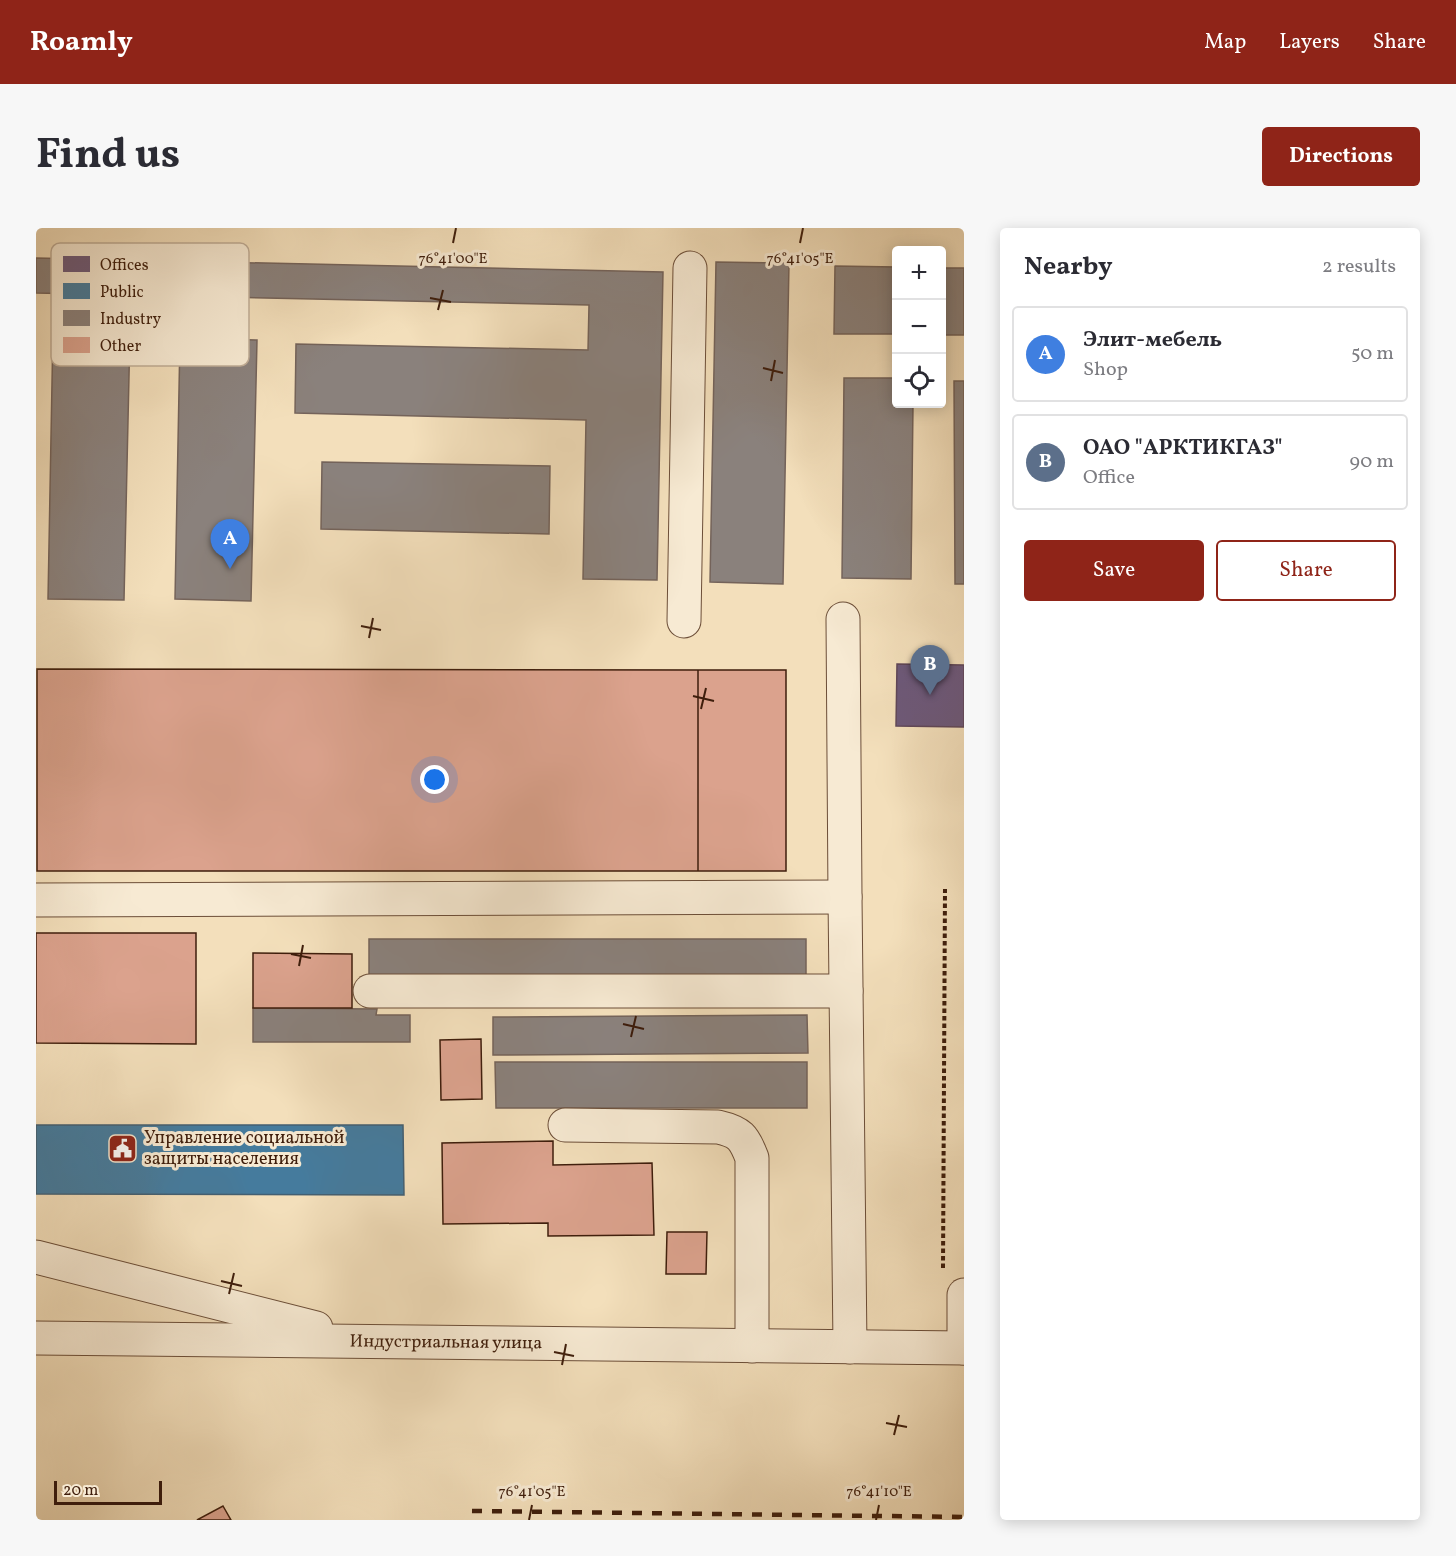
<!DOCTYPE html>
<html lang="en">
<head>
<meta charset="utf-8">
<style>
  body { margin:0; font-family:Vollkorn,serif; background:#f7f7f7; color:#2b2b33 }
  .controls { position:absolute; right:18px; top:18px; display:grid; overflow:hidden; border-radius:6px; box-shadow:0 3px 15px #0003 }
  .controls button { width:54px; height:54px; display:grid; place-items:center; padding:0; border:0; border-bottom:2px solid #e1e1e2; background:#fff; color:#2b2b33; font:30px sans-serif }
  .scale { position:absolute; left:18px; bottom:15px; width:108px; box-sizing:border-box; padding-left:6px; border:3px solid #3f1e0c; border-top:0; font-size:16px; line-height:21px; white-space:nowrap; color:#3f1e0c; -webkit-text-stroke:4px #f7ead3; paint-order:stroke }
  .you { position:absolute; left:399px; top:552px; width:21px; height:21px; margin:-15px; border:4px solid #fff; border-radius:50%; background:#1a73e8; box-shadow:0 0 0 9px #1a73e833 }
  .badge { display:grid; place-items:center; width:39px; height:39px; border-radius:50%; background:#8f2418; color:#fff; font-size:20px; font-weight:700 }
  .pin { position:absolute; translate:-50% -50px; filter:drop-shadow(0 2px 3px #0008) }
  .pin::after { content:''; position:absolute; top:32px; width:21px; height:18px; background:inherit; clip-path:polygon(0 0,100% 0,50% 100%) }
  .list { margin:0; padding:0; list-style:none }
  h2 { display:flex; justify-content:space-between; align-items:center; height:78px; margin:0; padding:0 24px; font-size:26px }
  h2 small { font-size:20px; font-weight:400; color:#7c7c81 }
  .list li { display:grid; grid-template-columns:39px 1fr auto; gap:18px; align-items:center; box-sizing:border-box; height:96px; margin:0 12px 12px; padding:0 12px; border:2px solid #e1e1e2; border-radius:6px }
  .list b { display:block; font-size:22px; white-space:nowrap }
  .list p { margin:0; font-size:20px; white-space:nowrap; color:#7c7c81 }
  .list em { font-size:20px; font-style:normal; color:#7c7c81 }
  .actions { display:flex; gap:12px; padding:18px 24px }
  .actions a { flex:1; padding:14px 0; border:2px solid #8f2418; border-radius:6px; text-align:center; font-size:21px; color:#8f2418 }
  .actions .main { background:#8f2418; color:#fff }
  .icon { flex:none; width:33px; height:33px; fill:none; stroke:currentColor; stroke-width:2; stroke-linecap:round; stroke-linejoin:round }
  .map { position:relative; flex:none; width:928px; height:1292px; overflow:hidden; border-radius:6px }
  header { display:flex; align-items:center; gap:36px; box-sizing:border-box; height:84px; padding:0 30px; background:#8f2418; color:#fff }
  header strong { font-size:28px }
  nav { display:flex; gap:33px; margin-inline-start:auto; font-size:21px }
  .intro { display:flex; align-items:center; justify-content:space-between; box-sizing:border-box; height:144px; padding:0 36px }
  h1 { margin:0; font-size:42px }
  .button { padding:15px 27px; border-radius:6px; background:#8f2418; color:#fff; font-size:21px; font-weight:700 }
  main { display:flex; gap:36px; padding:0 36px }
  aside { flex:1; background:#fff; border-radius:6px; box-shadow:0 3px 15px #0003 }
  .map>svg:first-child { display:block }
  .offices { fill:#6d597a; stroke:#5f4759; stroke-width:1.5 }
  .public { fill:#457b9d; stroke:#435f72; stroke-width:1.5 }
  .industry { fill:#8a817c; stroke:#74635a; stroke-width:1.5 }
  .building { fill:#dba28d; stroke:#3f1e0c; stroke-width:1.5 }
  .lines { fill:none; stroke-linecap:round; stroke-linejoin:round }
  .minor-casing { stroke:#6c4e38; stroke-width:35 }
  .path { stroke:#3f1e0c; stroke-width:4; stroke-dasharray:4.5 3; stroke-linecap:butt }
  .minor { stroke:#f7ead3; stroke-width:33 }
  .rail { stroke:#3f1e0c; stroke-width:4.5; stroke-dasharray:10 10; stroke-linecap:butt }
  .ticks { fill:none; stroke:#3f1e0c; stroke-width:2 }
  .labels { text-anchor:middle; dominant-baseline:central; stroke-width:6; stroke-linejoin:round; paint-order:stroke }
  .poi-label { font-size:18px; fill:#3f1e0c; stroke:#f7ead3; text-anchor:start }
  .street-label { font-size:18px; fill:#3f1e0c; stroke:#f7ead3 }
  .key { fill:#f7ead3; stroke:#c0ad97; stroke-width:1.5 }
  .key-label { font-size:16px; fill:#3f1e0c }
  .ticks-label { font-size:15px; text-anchor:middle; fill:#3f1e0c; stroke:#f7ead3; stroke-width:6; stroke-linejoin:round; paint-order:stroke }
</style>
</head>
<body>
<header>
<strong>Roamly</strong>
<nav><a>Map</a><a>Layers</a><a>Share</a></nav>
</header>
<div class="intro"><h1>Find us</h1><a class="button">Directions</a></div>
<main>
<div class="map">
<svg width="928" height="1292" viewBox="0 0 928 1292">
  <rect width="100%" height="100%" fill="#f3dfbb"/>
  <filter id="stains"><feTurbulence type="fractalNoise" baseFrequency=".00333" numOctaves="4"/><feColorMatrix values="0 0 0 0 .2 0 0 0 0 .09 0 0 0 0 .02 0 0 0 .5 -.17"/></filter>
  <radialGradient id="worn" r=".72"><stop offset=".6" stop-color="#630" stop-opacity="0"/><stop offset="1" stop-color="#630" stop-opacity=".3"/></radialGradient>
  <path class="offices" d="M 861,436 L 928,437 L 928,499 L 860,498 Z"/>
  <path class="public" d="M 0,897 L 367,897 L 368,967 L 0,966 Z"/>
  <path class="industry" d="M 0,30 L 627,44 L 621,352 L 547,351 L 550,192 L 259,185 L 260,116 L 552,122 L 553,77 L 0,65 Z
    M 680,34 L 753,35 L 747,356 L 674,354 Z
    M 799,38 L 860,39 L 860,106 L 798,106 Z
    M 906,40 L 928,40 L 928,107 L 906,107 Z
    M 17,101 L 94,103 L 88,372 L 12,371 Z
    M 144,110 L 221,112 L 215,373 L 139,371 Z
    M 808,150 L 860,150 L 860,176 L 877,176 L 875,351 L 806,350 Z
    M 918,153 L 928,153 L 928,356 L 919,356 Z
    M 286,234 L 514,238 L 513,306 L 285,301 Z
    M 333,711 L 770,711 L 770,750 L 333,750 Z
    M 217,780 L 341,781 L 340,787 L 374,787 L 374,814 L 217,814 Z
    M 771,787 L 772,825 L 457,827 L 457,789 Z
    M 459,834 L 771,834 L 771,880 L 460,880 Z"/>
  <path class="building" d="M 1,441 L 662,442 L 662,643 L 1,643 Z
    M 662,442 L 750,442 L 750,643 L 662,643 Z
    M 0,705 L 160,705 L 160,816 L 0,815 Z
    M 217,725 L 316,726 L 316,780 L 217,780 Z
    M 445,811 L 446,871 L 405,872 L 404,812 Z
    M 517,913 L 517,937 L 616,935 L 618,1007 L 512,1008 L 512,995 L 407,996 L 406,915 Z
    M 631,1004 L 671,1004 L 670,1046 L 630,1046 Z
    M 187,1278 L 195,1292 L 161,1292 Z"/>
  <g class="lines">
    <defs>
      <g id="minor">
        <path d="M 807,391 L 809,669 L 814,1119"/>
        <path d="M 648,393 L 654,40"/>
        <path d="M 0,672 L 809,669"/>
        <path d="M 334,763 L 810,763"/>
        <path d="M 529,897 L 682,899 C 704,904 708,909 716,930 L 716,1118"/>
        <path d="M 0,1029 L 280,1100"/>
        <path id="s1" d="M 0,1110 L 928,1120"/>
        <path d="M 928,1120 L 928,1067"/>
      </g>
    </defs>
    <use href="#minor" class="minor-casing"/>
    <path class="path" d="M 907,1040 L 909,661"/>
    <use href="#minor" class="minor"/>
    <path class="rail" d="M 436,1283 L 928,1289"/>
  </g>
  <path class="ticks" d="M 417,15 L 420,0M 764,15 L 767,0M 394,70 L 415,74M 402,82 L 407,62M 727,140 L 747,145M 735,153 L 739,132M 325,398 L 345,402M 333,410 L 337,390M 657,468 L 678,473M 665,481 L 670,460M 255,726 L 275,730M 263,738 L 267,717M 587,796 L 608,801M 595,809 L 600,788M 185,1053 L 206,1058M 193,1066 L 198,1045M 518,1124 L 538,1128M 526,1137 L 530,1116M 850,1195 L 871,1199M 858,1207 L 863,1187M 493,1292 L 496,1277M 840,1292 L 843,1277"/>
  <defs>
    <symbol id="civic-square" viewBox="-11 -11 22 22"><rect x="-9" y="-9" width="18" height="18" rx="4" fill="#8f2418" stroke="#f7ead3"/><path d="M-.6-6.5H3V-4.5H.6V-3L4-1V1h2V6H-6V1h2V-1L-.6-3ZM-1.2 2.5V6h2.4V2.5Z" fill="#fff"/></symbol>
  </defs>
  <g fill-rule="evenodd">
    <use href="#civic-square" x="70" y="904" width="33" height="33"/>
  </g>
  <g class="labels">
    <g class="poi-label">
      <text x="108" y="910">Управление социальной<tspan x="108" dy="21">защиты населения</tspan></text>
    </g>
    <g class="street-label">
      <text stroke="none"><textPath href="#s1" startOffset="410">Индустриальная улица</textPath></text>
    </g>
  </g>
  <rect x="15" y="15" width="198" height="123" rx="9" class="key"/>
  <rect x="27" y="28" width="27" height="16" fill="#6d597a"/>
  <rect x="27" y="55" width="27" height="16" fill="#457b9d"/>
  <rect x="27" y="82" width="27" height="16" fill="#8a817c"/>
  <rect x="27" y="109" width="27" height="16" fill="#dba28d"/>
  <g class="key-label">
    <text x="64" y="42">Offices</text>
    <text x="64" y="69">Public</text>
    <text x="64" y="96">Industry</text>
    <text x="64" y="123">Other</text>
  </g>
  <g class="ticks-label">
    <text x="417" y="35">76°41'00"E</text>
    <text x="764" y="35">76°41'05"E</text>
    <text x="496" y="1268">76°41'05"E</text>
    <text x="843" y="1268">76°41'10"E</text>
  </g>
  <rect width="100%" height="100%" filter="url(#stains)"/>
  <rect width="100%" height="100%" fill="url(#worn)"/>
</svg>
<div class="controls">
<button>+</button>
<button>−</button>
<button><svg class="icon" aria-label="locate" viewBox="0 0 24 24"><circle cx="12" cy="12" r="6"/><path d="M12 2v4M12 18v4M2 12h4M18 12h4"/></svg></button>
</div>
<div class="scale">20 m</div>
<div class="you"></div>
<div class="pin badge" style="left:194px;top:341px;background:#3f7fe0">A</div>
<div class="pin badge" style="left:894px;top:467px;background:#5c6f8a">B</div>
</div>
<aside>
<h2>Nearby<small>2 results</small></h2>
<ul class="list">
<li><span class="badge" style="background:#3f7fe0">A</span><div><b>Элит-мебель</b><p>Shop</p></div><em>50 m</em></li>
<li><span class="badge" style="background:#5c6f8a">B</span><div><b>ОАО &quot;АРКТИКГАЗ&quot;</b><p>Office</p></div><em>90 m</em></li>
</ul>
<div class="actions"><a class="main">Save</a><a>Share</a></div>
</aside>
</main>
</body>
</html>
